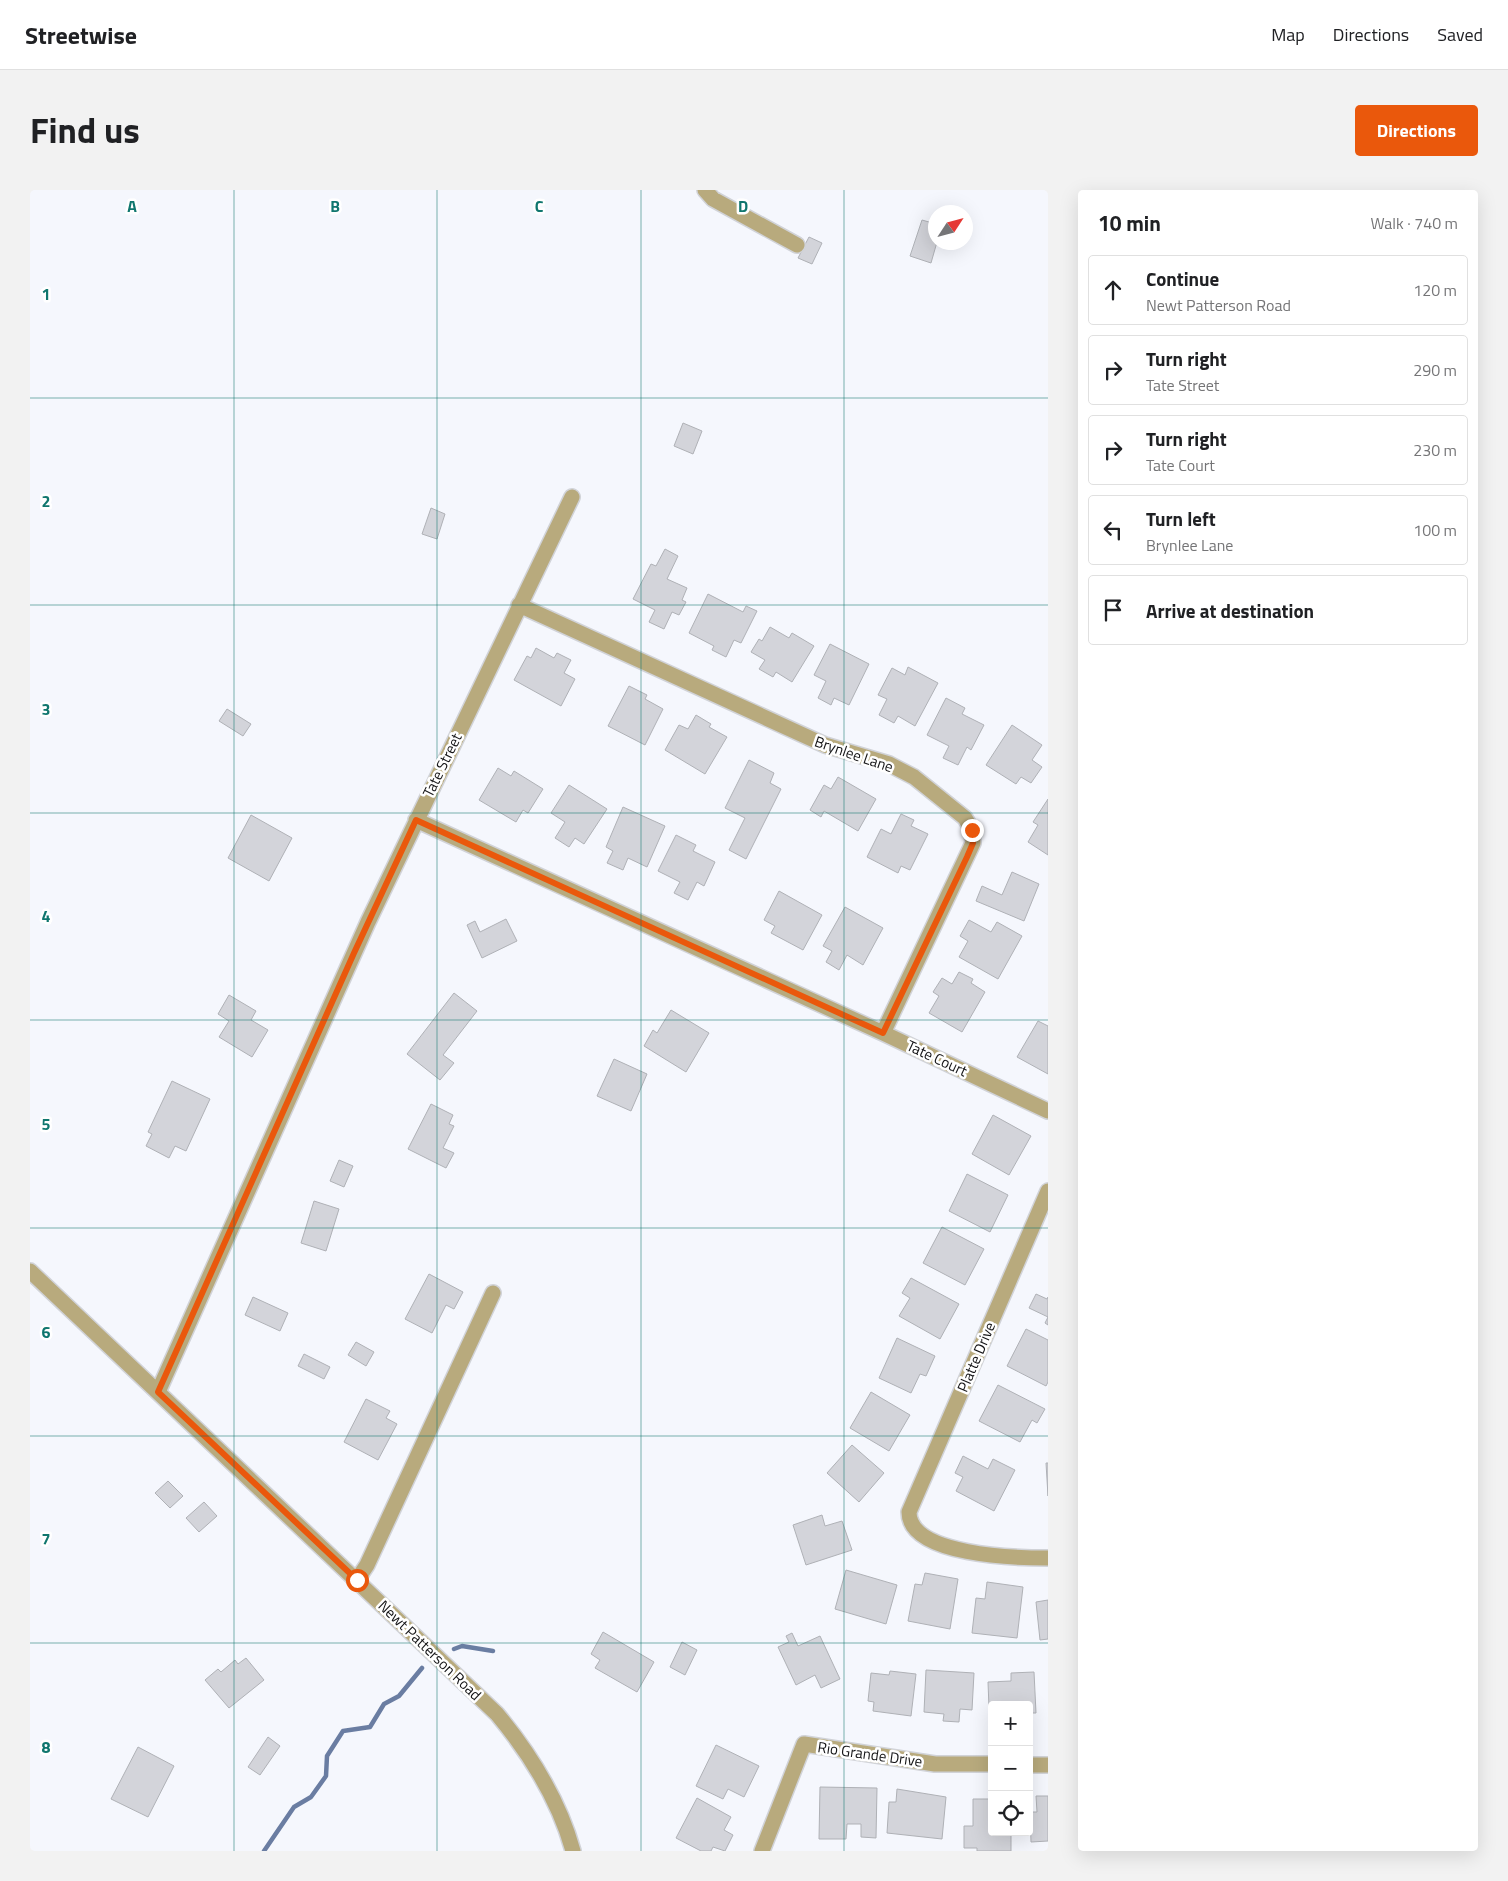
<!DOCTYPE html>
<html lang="en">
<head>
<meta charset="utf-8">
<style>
  body { margin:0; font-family:"Titillium Web",sans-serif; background:#f2f2f2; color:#202124 }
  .controls { position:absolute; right:15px; bottom:15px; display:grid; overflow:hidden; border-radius:5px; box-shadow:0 5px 20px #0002 }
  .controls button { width:45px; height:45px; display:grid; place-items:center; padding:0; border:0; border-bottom:1px solid #e0e0e0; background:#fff; color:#202124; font:25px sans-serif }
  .compass { position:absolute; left:898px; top:15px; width:45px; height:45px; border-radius:50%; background:#fff; box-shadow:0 5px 20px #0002; rotate:54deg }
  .stop { position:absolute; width:15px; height:15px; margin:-11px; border:4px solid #ea580c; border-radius:50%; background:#fff }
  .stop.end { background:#ea580c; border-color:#fff; box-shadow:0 1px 5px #0008 }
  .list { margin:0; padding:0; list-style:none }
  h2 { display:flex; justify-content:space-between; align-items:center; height:65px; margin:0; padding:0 20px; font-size:21px }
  h2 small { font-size:16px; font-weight:400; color:#757577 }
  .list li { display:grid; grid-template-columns:32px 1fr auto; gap:15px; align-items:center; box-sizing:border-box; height:70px; margin:0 10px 10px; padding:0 10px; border:1px solid #e0e0e0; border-radius:5px }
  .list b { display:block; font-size:19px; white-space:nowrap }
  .list p { margin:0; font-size:16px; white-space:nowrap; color:#757577 }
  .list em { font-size:16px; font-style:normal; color:#757577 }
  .icon { flex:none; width:28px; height:28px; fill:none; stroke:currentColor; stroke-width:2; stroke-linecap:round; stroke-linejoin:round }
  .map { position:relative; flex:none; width:1018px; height:1661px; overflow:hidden; border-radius:5px }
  header { display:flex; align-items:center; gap:30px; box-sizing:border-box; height:70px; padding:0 25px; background:#fff; border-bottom:1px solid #e0e0e0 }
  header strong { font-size:24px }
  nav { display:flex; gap:28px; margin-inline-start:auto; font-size:18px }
  .intro { display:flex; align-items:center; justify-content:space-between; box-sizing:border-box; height:120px; padding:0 30px }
  h1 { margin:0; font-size:35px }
  .button { padding:12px 22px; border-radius:5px; background:#ea580c; color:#fff; font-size:18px; font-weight:700 }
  main { display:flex; gap:30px; padding:0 30px }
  aside { flex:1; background:#fff; border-radius:5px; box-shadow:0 5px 20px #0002 }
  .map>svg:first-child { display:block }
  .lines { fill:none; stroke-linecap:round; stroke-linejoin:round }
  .stream { stroke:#6a7da2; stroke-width:4.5 }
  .building { fill:#d3d4da; stroke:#afb1b6 }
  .minor-casing { stroke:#d1d3d8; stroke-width:18 }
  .minor { stroke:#b8aa7d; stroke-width:15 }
  .route { stroke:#ea580c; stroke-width:6 }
  .grid { fill:none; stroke:#0f766e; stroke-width:1; stroke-opacity:0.55 }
  .labels { text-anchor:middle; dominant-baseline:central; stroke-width:5; stroke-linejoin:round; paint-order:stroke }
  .street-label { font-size:15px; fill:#131315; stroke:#fff }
  .grid-label { font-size:16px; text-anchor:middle; font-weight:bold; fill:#0f766e; stroke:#fff; stroke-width:5; stroke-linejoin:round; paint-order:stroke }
</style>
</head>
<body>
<header>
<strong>Streetwise</strong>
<nav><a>Map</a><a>Directions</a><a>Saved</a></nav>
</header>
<div class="intro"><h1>Find us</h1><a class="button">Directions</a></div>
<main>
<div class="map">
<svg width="1018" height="1661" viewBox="0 0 1018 1661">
  <rect width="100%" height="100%" fill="#f5f7fd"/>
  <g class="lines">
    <path class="stream" d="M 424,1459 L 432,1456 L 463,1461
      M 234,1661 L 264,1617 L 281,1607 L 296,1586 L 297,1566 L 313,1541 L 340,1537 L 354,1514 L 369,1506 L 392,1478"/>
  </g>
  <path class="building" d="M 892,30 L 906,34 L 907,52 L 901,73 L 880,66 Z
    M 779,47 L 792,53 L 782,74 L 768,68 Z
    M 653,233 L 672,241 L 663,264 L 644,256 Z
    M 401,318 L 415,324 L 407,349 L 392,344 Z
    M 635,359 L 648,366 L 637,389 L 657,398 L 652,410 L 656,412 L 649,425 L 642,422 L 634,439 L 619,432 L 625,420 L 603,409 L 621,374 L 626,376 Z
    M 678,404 L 713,422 L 716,416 L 727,421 L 711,453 L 704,450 L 696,467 L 682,460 L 684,456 L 659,443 Z
    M 740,437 L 759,448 L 762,443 L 784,456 L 762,492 L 746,482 L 743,487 L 729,479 L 735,470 L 721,462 L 729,449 L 732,451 Z
    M 800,454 L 839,474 L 819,515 L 804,508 L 801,515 L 788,508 L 796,491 L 784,485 Z
    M 506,458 L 524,468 L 527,463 L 541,470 L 534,483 L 545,489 L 531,516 L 484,490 L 497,466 L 501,468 Z
    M 878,477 L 908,493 L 885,536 L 868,526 L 864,533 L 849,525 L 857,509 L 848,505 L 862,478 L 875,485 Z
    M 599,496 L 617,505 L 615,509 L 633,519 L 615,555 L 578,536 Z
    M 916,508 L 935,518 L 932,524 L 954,535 L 941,560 L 937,557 L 928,575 L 913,568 L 919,556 L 897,545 Z
    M 197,519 L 221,534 L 213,546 L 189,531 Z
    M 666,525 L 681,534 L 679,537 L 697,547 L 675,584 L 635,560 L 649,535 L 658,539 Z
    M 982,535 L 1012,555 L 1002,570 L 1012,577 L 1001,593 L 991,587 L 986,594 L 956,575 Z
    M 719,570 L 744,583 L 740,593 L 751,599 L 716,669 L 699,660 L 715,628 L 695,618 Z
    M 468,578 L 481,586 L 484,581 L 513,599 L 498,623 L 493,620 L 486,632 L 449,610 Z
    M 808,587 L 846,609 L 828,641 L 794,621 L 791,627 L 780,620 L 794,595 L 801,599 Z
    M 539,595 L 577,619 L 554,654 L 545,648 L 539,657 L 525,648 L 535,632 L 521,623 Z
    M 1018,609 L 1018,665 L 998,652 L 1008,635 L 1003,632 Z
    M 593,617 L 635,636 L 617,677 L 598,668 L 593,680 L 577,673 L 583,661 L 576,657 Z
    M 871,624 L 884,630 L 881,636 L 898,644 L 880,680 L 871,676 L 868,683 L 837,667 L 851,639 L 861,644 Z
    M 221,625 L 262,648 L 239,691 L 198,668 Z
    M 646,645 L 666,655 L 663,661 L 685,672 L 674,696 L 667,692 L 658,710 L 644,703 L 650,692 L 628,681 Z
    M 982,682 L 1009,694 L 994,731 L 946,711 L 952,696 L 972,705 Z
    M 749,701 L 792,725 L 773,760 L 741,743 L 745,736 L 734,730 Z
    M 815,717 L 853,738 L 833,775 L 817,765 L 809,780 L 796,772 L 802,761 L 793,756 Z
    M 476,729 L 487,751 L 452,768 L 437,735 L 445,731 L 450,742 Z
    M 939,730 L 961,742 L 967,732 L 992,746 L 968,789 L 929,767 L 938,751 L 930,746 Z
    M 929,782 L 943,789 L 941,793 L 955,802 L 932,842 L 899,823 L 909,806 L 903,802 L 912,788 L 922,794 Z
    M 424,803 L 447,821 L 413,865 L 424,873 L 410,890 L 377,864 Z
    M 199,805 L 226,821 L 221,830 L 238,840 L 222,867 L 189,847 L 199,831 L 188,824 Z
    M 641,820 L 679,843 L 656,882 L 614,856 L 623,840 L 627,843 Z
    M 1008,831 L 1018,836 L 1018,884 L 987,867 Z
    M 584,869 L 617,884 L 601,921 L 567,906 Z
    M 142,891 L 180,909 L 156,961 L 145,956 L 139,968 L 116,956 L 122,944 L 118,942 Z
    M 401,914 L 423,925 L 419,934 L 424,936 L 413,958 L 424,963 L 416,978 L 378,959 Z
    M 963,925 L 1001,946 L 979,985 L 942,964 Z
    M 309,970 L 323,976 L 314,997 L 300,991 Z
    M 937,984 L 978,1005 L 960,1042 L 919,1021 Z
    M 284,1011 L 309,1019 L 296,1061 L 271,1053 Z
    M 912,1037 L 954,1059 L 935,1095 L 893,1073 Z
    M 399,1084 L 433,1102 L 424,1119 L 416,1115 L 402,1143 L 375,1129 Z
    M 881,1088 L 929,1114 L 910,1149 L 869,1126 L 880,1108 L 872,1103 Z
    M 1006,1104 L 1017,1109 L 1018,1107 L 1018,1135 L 1015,1133 L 1018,1127 L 999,1118 Z
    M 223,1107 L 258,1123 L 250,1141 L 215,1125 Z
    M 996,1139 L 1018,1150 L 1018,1192 L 1016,1196 L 977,1176 Z
    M 867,1148 L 905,1166 L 896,1186 L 890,1184 L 881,1203 L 849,1188 Z
    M 326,1152 L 344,1162 L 336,1176 L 318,1165 Z
    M 274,1164 L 300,1177 L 294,1189 L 268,1176 Z
    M 968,1195 L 1015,1219 L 1007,1233 L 1002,1230 L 990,1252 L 949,1231 Z
    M 841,1202 L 880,1225 L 859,1261 L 820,1238 Z
    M 336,1209 L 360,1221 L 356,1228 L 367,1234 L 348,1270 L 314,1252 Z
    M 822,1255 L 854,1283 L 829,1312 L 797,1283 Z
    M 933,1266 L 958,1279 L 963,1269 L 985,1280 L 964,1321 L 926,1301 L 933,1287 L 925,1283 Z
    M 1016,1273 L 1018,1273 L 1018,1306 Z
    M 138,1291 L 153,1306 L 140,1318 L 125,1303 Z
    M 174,1312 L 187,1326 L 169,1342 L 156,1328 Z
    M 792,1325 L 795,1336 L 812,1331 L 822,1360 L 776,1375 L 763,1335 Z
    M 816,1380 L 867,1395 L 856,1434 L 805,1419 Z
    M 895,1383 L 928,1389 L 920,1439 L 878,1431 L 885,1394 L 892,1395 Z
    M 957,1392 L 993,1397 L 987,1448 L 942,1443 L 946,1408 L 955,1409 Z
    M 1018,1410 L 1018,1449 L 1010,1450 L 1006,1412 Z
    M 573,1442 L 624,1472 L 607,1502 L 565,1478 L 570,1470 L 561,1464 Z
    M 762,1443 L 768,1456 L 790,1446 L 810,1489 L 791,1498 L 785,1485 L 766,1495 L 748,1457 L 759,1452 L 756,1446 Z
    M 652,1452 L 667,1460 L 655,1485 L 640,1477 Z
    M 216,1468 L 234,1490 L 199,1518 L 175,1490 L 188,1479 L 191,1482 L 205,1470 L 208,1474 Z
    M 896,1480 L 944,1483 L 942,1520 L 930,1519 L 929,1532 L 913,1531 L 914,1524 L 894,1522 Z
    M 860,1481 L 886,1484 L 881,1526 L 843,1521 L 844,1512 L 838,1511 L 841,1483 L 859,1485 Z
    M 1004,1482 L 1006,1523 L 999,1523 L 999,1515 L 962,1515 L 962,1518 L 959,1518 L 958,1492 L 981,1491 L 981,1483 Z
    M 238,1547 L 250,1556 L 230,1585 L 218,1577 Z
    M 686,1555 L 729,1576 L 714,1607 L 698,1599 L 693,1609 L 666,1596 Z
    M 108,1557 L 144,1576 L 118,1627 L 81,1609 Z
    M 790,1597 L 847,1598 L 846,1648 L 831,1647 L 831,1634 L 817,1634 L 816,1649 L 789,1649 Z
    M 867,1599 L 916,1607 L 912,1649 L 857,1643 L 859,1612 L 866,1612 Z
    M 1006,1606 L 1018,1606 L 1018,1651 L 1001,1652 L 1000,1622 L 1007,1622 Z
    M 667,1608 L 701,1627 L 694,1640 L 703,1645 L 695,1661 L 683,1657 L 681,1661 L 671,1661 L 646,1648 Z
    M 943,1609 L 962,1609 L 962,1642 L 981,1642 L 981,1661 L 947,1661 L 947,1658 L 934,1658 L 934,1636 L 943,1636 Z"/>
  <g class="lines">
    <defs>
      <path id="minor" d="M 675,0 L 683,9 L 767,55
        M 489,415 L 795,555 L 859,574 L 884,587 L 935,628 L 942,640 L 943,653 L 853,843
        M 386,630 L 853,843 L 1018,921
        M 1018,1001 L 879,1322 C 879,1366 988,1368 1018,1368
        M 0,1081 L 467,1524 C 501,1565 529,1610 543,1661
        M 128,1202 L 338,732 L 542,307
        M 327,1390 L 337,1375 L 463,1103
        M 999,1575 L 1018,1575
        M 732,1661 L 774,1554 L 905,1574 L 962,1574"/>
    </defs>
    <use href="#minor" class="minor-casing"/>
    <use href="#minor" class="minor"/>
  </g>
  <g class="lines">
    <path class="route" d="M 327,1390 L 128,1202 L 324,763 L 386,630 L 853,843 L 937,667 L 943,653 L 942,640"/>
  </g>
  <path class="grid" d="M 204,0 L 204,1661M 407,0 L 407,1661M 611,0 L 611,1661M 814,0 L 814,1661M 0,208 L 1018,208M 0,415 L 1018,415M 0,623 L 1018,623M 0,830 L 1018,830M 0,1038 L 1018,1038M 0,1246 L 1018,1246M 0,1453 L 1018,1453"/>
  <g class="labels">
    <g class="street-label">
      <text transform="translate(824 564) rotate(19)">Brynlee Lane</text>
      <text transform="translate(412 575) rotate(-64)">Tate Street</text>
      <text transform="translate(907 868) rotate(25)">Tate Court</text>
      <text transform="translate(946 1167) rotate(-67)">Platte Drive</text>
      <text transform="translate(400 1460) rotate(44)">Newt Patterson Road</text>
      <text transform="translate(840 1564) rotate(8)">Rio Grande Drive</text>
    </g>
  </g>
  <g class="grid-label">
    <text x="102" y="22">A</text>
    <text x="305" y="22">B</text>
    <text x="509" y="22">C</text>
    <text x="713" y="22">D</text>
    <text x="16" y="110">1</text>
    <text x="16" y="317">2</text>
    <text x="16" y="525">3</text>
    <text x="16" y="732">4</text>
    <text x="16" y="940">5</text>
    <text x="16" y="1148">6</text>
    <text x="16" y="1355">7</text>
    <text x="16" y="1563">8</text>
  </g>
</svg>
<div class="controls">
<button>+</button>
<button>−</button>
<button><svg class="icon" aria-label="locate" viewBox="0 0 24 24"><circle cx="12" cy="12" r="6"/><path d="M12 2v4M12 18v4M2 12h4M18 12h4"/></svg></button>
</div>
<svg class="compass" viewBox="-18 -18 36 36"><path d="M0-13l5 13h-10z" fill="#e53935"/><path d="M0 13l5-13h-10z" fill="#757577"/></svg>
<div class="stop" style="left:327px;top:1390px"></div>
<div class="stop end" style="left:942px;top:640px"></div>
</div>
<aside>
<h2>10 min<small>Walk · 740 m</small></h2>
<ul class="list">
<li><svg class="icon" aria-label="ahead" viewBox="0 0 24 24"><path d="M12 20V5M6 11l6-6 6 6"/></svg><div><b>Continue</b><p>Newt Patterson Road</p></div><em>120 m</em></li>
<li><svg class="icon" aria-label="right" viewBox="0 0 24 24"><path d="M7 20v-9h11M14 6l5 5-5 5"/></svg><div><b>Turn right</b><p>Tate Street</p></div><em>290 m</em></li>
<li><svg class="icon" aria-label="right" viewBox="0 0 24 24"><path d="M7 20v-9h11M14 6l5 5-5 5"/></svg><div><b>Turn right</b><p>Tate Court</p></div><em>230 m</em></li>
<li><svg class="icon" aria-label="left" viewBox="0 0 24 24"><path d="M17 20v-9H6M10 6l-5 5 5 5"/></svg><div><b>Turn left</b><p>Brynlee Lane</p></div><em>100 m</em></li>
<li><svg class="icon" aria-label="arrive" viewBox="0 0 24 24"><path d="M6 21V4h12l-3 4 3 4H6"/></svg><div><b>Arrive at destination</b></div></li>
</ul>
</aside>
</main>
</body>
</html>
